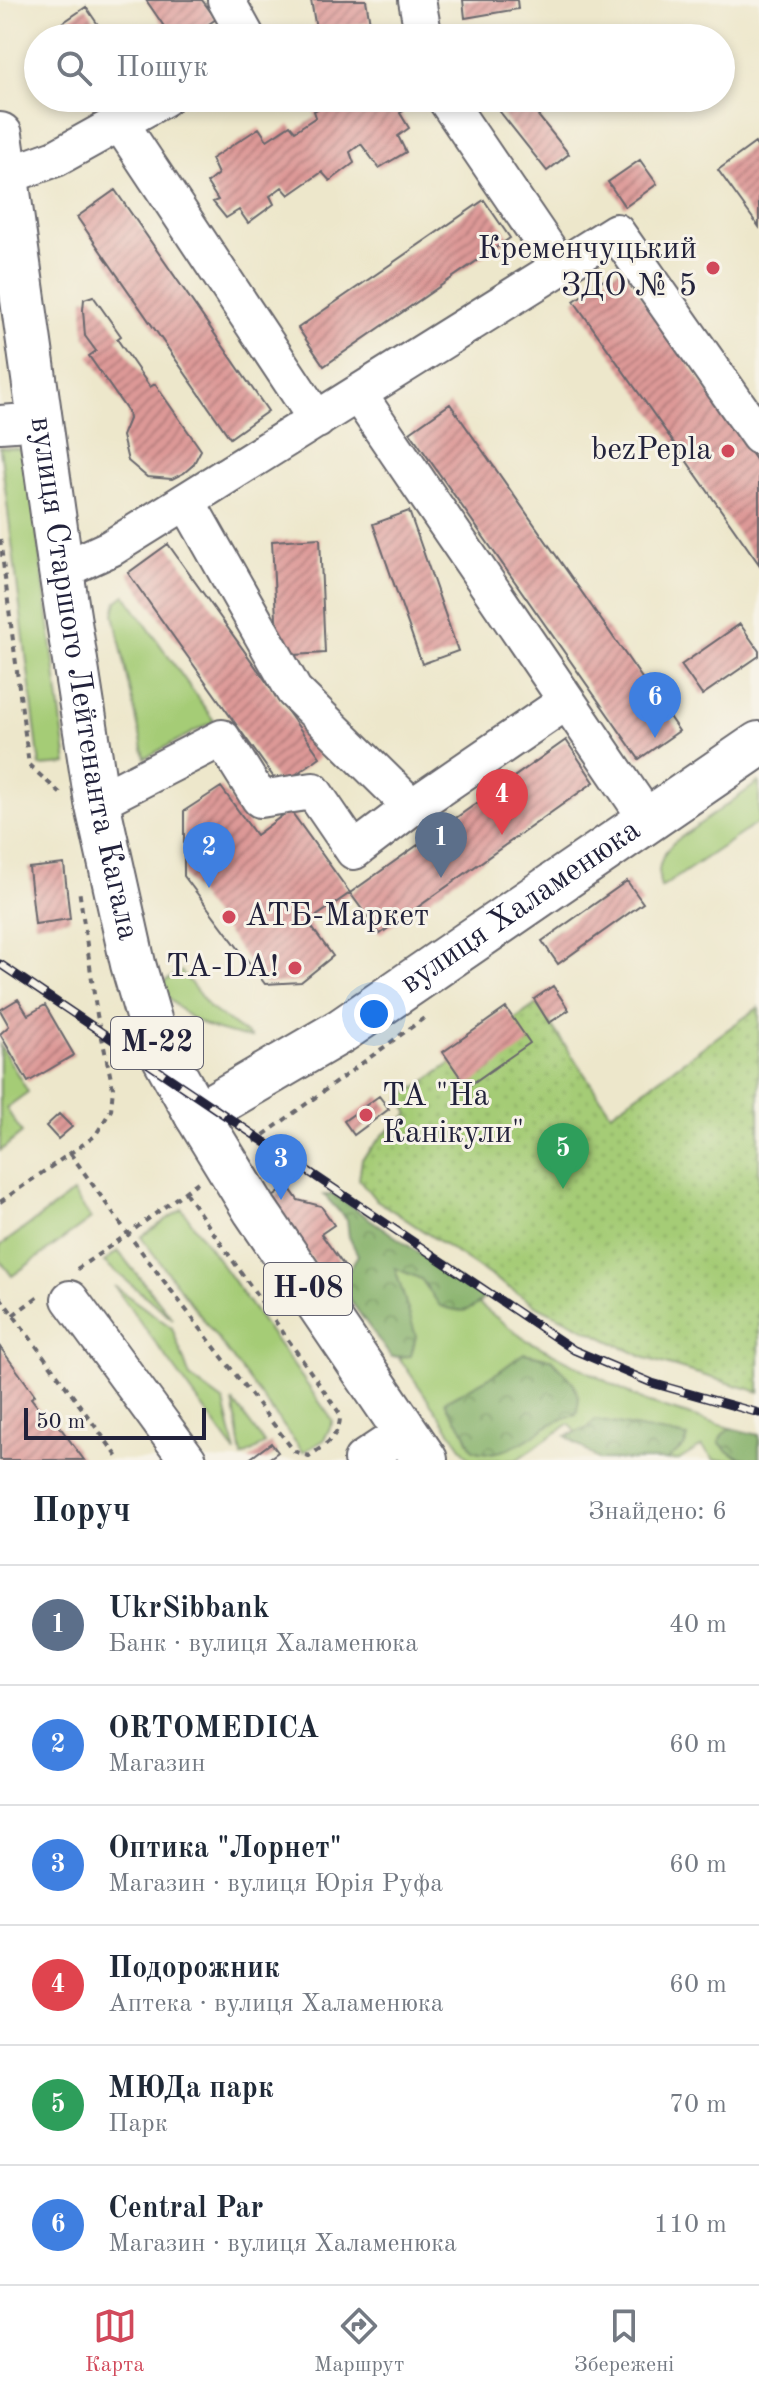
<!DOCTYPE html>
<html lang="uk">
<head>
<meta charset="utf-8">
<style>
  body { margin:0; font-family:"Old Standard TT",serif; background:#f2f2f3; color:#1f2937 }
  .scale { position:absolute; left:24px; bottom:20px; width:182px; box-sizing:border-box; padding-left:8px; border:4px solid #22223b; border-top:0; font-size:22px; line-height:28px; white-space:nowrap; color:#22223b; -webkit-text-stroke:6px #f7f3e8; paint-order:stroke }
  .you { position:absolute; left:374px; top:1014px; width:28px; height:28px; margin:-20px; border:6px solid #fff; border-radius:50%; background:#1a73e8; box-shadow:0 0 0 12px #1a73e833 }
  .badge { display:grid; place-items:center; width:52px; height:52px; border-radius:50%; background:#d1495b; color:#fff; font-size:26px; font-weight:700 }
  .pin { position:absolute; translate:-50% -66px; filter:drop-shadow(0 2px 4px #0008) }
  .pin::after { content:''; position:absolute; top:42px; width:28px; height:24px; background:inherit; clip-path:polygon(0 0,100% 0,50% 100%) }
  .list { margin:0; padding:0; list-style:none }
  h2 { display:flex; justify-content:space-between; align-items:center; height:104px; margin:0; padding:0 32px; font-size:34px }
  h2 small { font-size:26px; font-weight:400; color:#747a83 }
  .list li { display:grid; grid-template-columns:52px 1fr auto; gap:24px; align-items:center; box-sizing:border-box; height:120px; padding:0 32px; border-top:2px solid #e0e1e3 }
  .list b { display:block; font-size:30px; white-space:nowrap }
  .list p { margin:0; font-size:26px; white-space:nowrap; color:#747a83 }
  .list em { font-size:26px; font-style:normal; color:#747a83 }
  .icon { flex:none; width:44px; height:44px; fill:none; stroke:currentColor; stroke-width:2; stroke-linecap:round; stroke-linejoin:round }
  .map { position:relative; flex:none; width:759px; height:1460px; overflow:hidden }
  .search { position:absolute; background:#fff; box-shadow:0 4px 12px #0003; left:24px; right:24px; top:24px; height:88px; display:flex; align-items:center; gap:20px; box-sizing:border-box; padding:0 28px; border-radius:44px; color:#747a83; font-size:30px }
  .sheet { height:824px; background:#fff }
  nav { display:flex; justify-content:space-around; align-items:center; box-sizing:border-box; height:112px; border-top:2px solid #e0e1e3; background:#fff; font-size:22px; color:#747a83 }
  nav a { display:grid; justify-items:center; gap:4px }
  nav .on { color:#d1495b }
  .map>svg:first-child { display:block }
  .grass { fill:#a5cc76; stroke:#647758; stroke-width:2 }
  .forest { fill:url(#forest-crowns); stroke:#536951; stroke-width:2 }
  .park { fill:url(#park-dots); stroke:#647758; stroke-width:2 }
  .building { fill:url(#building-hatch) }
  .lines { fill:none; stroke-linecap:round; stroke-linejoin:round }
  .minor-casing { stroke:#69676d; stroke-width:40 }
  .major-casing { stroke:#69676d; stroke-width:48 }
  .highway-casing { stroke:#69676d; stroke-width:48 }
  .path { stroke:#69676d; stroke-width:4; stroke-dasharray:6 6; stroke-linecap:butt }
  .minor { stroke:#fff; stroke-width:36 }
  .major { stroke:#fff; stroke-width:44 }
  .highway { stroke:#fff; stroke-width:44 }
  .rail-casing { stroke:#22223b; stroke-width:9 }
  .rail { stroke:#f7f3e8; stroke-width:6; stroke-dasharray:18; stroke-linecap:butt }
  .poi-dot { fill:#d1495b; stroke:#f7f3e8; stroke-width:3 }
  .labels { text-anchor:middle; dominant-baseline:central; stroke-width:6; stroke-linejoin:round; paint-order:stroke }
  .shield { fill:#f7f3e8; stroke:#62616f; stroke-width:2 }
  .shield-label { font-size:30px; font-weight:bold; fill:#22223b }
  .poi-label { font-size:32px; fill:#22223b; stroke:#f7f3e8; text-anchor:end }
  .street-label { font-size:32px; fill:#22223b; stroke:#f7f3e8 }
</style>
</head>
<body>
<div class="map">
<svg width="759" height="1460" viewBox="0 0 759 1460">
  <defs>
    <pattern id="forest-crowns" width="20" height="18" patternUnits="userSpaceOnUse" patternTransform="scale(2)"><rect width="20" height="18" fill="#84b067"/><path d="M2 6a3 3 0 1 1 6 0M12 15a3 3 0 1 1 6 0" fill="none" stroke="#6c8f56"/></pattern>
    <pattern id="park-dots" width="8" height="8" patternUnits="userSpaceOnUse" patternTransform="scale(2)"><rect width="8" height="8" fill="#a5cc76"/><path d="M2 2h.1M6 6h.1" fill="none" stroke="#8eaf67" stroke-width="1.8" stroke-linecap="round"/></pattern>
    <pattern id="building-hatch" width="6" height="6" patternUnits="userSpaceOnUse" patternTransform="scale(2)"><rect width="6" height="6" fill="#dd9997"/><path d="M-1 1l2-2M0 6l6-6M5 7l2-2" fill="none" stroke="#b37c7c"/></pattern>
  </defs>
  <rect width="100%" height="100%" fill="#f7f3e8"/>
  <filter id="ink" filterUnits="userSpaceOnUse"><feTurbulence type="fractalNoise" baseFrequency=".0125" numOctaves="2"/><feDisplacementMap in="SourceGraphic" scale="16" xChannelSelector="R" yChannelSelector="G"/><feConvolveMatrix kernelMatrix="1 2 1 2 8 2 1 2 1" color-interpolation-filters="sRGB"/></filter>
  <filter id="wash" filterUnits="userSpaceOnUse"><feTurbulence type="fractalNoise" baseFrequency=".006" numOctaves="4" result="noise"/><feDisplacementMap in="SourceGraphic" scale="32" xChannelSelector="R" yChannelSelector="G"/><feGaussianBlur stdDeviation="1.8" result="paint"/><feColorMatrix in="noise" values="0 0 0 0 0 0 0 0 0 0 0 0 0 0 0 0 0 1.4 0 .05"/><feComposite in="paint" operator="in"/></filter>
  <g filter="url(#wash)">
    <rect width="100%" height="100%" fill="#ede7cb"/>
    <path class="grass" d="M 0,447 L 20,449 L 29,469 L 67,764 L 40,766 Z
      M 125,595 L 214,721 L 145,758 L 114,614 L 117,601 Z
      M 759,782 L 759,822 L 661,888 C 656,870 660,857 673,843 Z
      M 181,971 L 210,1008 L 252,1038 C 210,1031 184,1021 159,985 Z
      M 0,1045 L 28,1092 L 6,1108 L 22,1133 L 0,1151 Z
      M 73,1193 L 91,1219 L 12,1276 L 0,1260 L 0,1246 Z
      M 182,1209 L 333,1421 L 324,1440 L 303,1452 L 141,1237 Z
      M 397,1241 L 523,1338 L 646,1402 L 759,1437 L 759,1460 L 714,1460 L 702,1446 L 679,1460 L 603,1460 L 569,1424 L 516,1460 L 470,1460 L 348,1284 Z
      M 118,1251 L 173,1319 L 104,1262 Z
      M 114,1286 L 172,1328 L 190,1377 L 224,1402 L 236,1453 Z
      M 233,1401 L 265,1444 L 242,1457 L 242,1456 Z"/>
    <path class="forest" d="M 324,1195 L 335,1195 L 484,1298 C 468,1315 461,1312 440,1306 L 421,1279 L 395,1268 L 416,1336 L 411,1356 L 391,1357 L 345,1293 L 346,1275 L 358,1255 L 349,1237 L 347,1220 Z
      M 524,1353 L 551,1359 L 573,1382 L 579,1397 L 577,1414 C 564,1418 553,1422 542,1430 C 523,1443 496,1460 473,1450 C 468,1443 466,1434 462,1427 C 455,1417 449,1413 445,1401 L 497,1373 Z
      M 595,1420 L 688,1437 L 684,1447 L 667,1460 L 599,1460 L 566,1436 L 588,1428 Z
      M 730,1428 L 759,1435 L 759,1460 C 741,1460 731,1456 719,1442 L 722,1435 Z"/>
    <path class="park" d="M 537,1004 L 611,1113 L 759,1007 L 759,1392 L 645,1358 L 535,1305 L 375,1199 L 359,1179 L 362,1159 L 384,1134 L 409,1114 L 401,1098 Z"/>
    <g id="blocks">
      <path class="building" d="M 146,0 L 202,0 L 216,19 L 189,38 L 172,38 Z
        M 311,0 L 366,0 L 370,23 L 316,29 Z
        M 463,0 L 517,0 L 518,9 L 465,18 Z
        M 86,7 L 107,38 L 61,38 L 55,28 Z
        M 336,98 L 344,107 L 357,98 L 398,98 L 406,109 L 400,113 L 409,128 L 398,136 L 406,152 L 379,168 L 361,144 L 350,152 L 354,163 L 330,181 L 322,172 L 289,195 L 282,187 L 270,196 L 274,204 L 248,223 L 239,210 L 226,218 L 213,202 L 218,200 L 207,183 L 218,174 L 211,159 L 259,128 L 267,140 L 290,125 L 295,131 L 316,117 L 314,111 Z
        M 489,98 L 524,98 L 569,154 L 547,171 Z
        M 552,98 L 593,98 L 589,105 L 570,111 L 555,105 Z
        M 755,143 L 759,150 L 759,227 L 718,170 Z
        M 640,160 L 657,184 L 625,207 L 608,182 Z
        M 115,190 L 268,411 L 230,438 L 77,217 Z
        M 484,200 L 510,238 L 324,366 L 298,328 Z
        M 621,268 L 759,464 L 759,564 L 574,301 Z
        M 93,296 L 121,336 L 117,339 L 150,387 L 155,384 L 201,450 L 193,465 L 184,473 L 172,479 L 147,477 L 128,461 L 122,436 L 129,419 L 128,412 L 89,356 L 96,351 L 85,336 L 83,310 L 84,299 Z
        M 450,404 L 679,731 L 639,759 L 410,432 Z
        M 409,511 L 458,651 L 422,664 L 373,524 Z
        M 320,538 L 325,653 L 278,656 L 272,541 Z
        M 168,544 L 320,757 L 280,786 L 128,573 Z
        M 740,624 L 759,651 L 759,656 L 702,695 L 681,665 Z
        M 566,740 L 594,782 L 380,934 L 350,893 Z
        M 221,787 L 256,835 L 290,810 L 350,893 L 308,922 L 333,956 L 301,982 L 265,984 L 184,876 L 184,811 Z
        M 64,864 L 70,919 L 35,924 L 29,868 Z
        M 627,881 L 643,903 L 558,964 L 542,941 Z
        M 553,986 L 569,1010 L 549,1023 L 534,999 Z
        M 18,999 L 28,1015 L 45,1005 L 74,1055 L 28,1082 L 0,1034 L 9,1026 L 0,1010 Z
        M 506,1008 L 530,1043 L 467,1087 L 443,1052 Z
        M 379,1096 L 389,1109 L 354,1135 L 344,1121 Z
        M 59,1114 L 72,1127 L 58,1139 L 46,1126 Z
        M 288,1186 L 298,1200 L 321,1206 L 334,1225 L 321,1234 L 347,1270 L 329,1283 L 269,1200 Z
        M 0,1347 L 35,1395 L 31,1398 L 50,1423 L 54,1419 L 84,1460 L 0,1460 Z
        M 271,1443 L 278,1452 L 267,1460 L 248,1460 Z"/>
    </g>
  </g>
  <g filter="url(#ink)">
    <use href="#blocks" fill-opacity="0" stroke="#69676d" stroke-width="2"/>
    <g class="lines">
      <defs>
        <path id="minor" d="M 226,0 L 247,38
          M 417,0 L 424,38
          M 445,98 L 560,267
          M 120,123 L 317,420
          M 6,176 L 56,158 L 164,98
          M 358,394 L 648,820
          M 0,424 L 42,421
          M 187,502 L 294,691 L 412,807 L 567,701
          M 61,571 L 111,548 L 616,232 L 759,436
          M 97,802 L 222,738 L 260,799 L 313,791 L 354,851 L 412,807
          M 70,1299 L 188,1460
          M 362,1460 L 404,1432"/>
        <path id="major" d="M 197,1115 L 255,1210 L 425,1460"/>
        <g id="highway">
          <path id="s1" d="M 0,135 L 61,571 L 97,802 L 133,964 L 155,1040 L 197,1115 L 341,1031 L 759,744"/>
        </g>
      </defs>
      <use href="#minor" class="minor-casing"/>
      <use href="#major" class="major-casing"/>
      <use href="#highway" class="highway-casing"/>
      <path class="path" d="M 0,539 L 29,765 L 62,795
        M 254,1142 L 424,1018
        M 70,1153 L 128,1234 L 77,1269
        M 185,1192 L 340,1414 C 341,1436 325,1445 309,1456 L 294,1451 L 128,1234 L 198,1182
        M 0,1202 L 95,1136 L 111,1110 L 113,1088 L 97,1015 L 79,889
        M 0,1297 L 120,1460
        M 13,1315 L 40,1295"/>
      <use href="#minor" class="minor"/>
      <use href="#major" class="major"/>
      <use href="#highway" class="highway"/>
      <defs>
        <path id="rail" d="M 0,964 L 574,1350 L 652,1383 L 759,1413"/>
      </defs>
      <use href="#rail" class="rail-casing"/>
      <use href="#rail" class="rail"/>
    </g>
  </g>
  <g class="poi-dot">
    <circle cx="713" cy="268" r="8"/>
    <circle cx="728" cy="451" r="8"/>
    <circle cx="229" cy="917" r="8"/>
    <circle cx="295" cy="968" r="8"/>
    <circle cx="366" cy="1115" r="8"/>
  </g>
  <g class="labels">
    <g class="shield">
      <rect x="111" y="1017" width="92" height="52" rx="6"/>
      <rect x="264" y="1263" width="88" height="52" rx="6"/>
    </g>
    <g class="shield-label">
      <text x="157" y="1043">М-22</text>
      <text x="308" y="1289">Н-08</text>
    </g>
    <g class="poi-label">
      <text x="697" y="250">Кременчуцький<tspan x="697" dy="37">ЗДО № 5</tspan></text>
      <text x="712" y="451">bezPepla</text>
      <text x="245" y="917" text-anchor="start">АТБ-Маркет</text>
      <text x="279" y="968">TA-DA!</text>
      <text x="382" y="1097" text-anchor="start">ТА "На<tspan x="382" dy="37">Канікули"</tspan></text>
    </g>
    <g class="street-label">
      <text stroke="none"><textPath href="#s1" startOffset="550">вулиця Старшого Лейтенанта Кагала</textPath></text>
      <text stroke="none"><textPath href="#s1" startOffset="1390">вулиця Халаменюка</textPath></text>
    </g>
  </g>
</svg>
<div class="scale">50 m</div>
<div class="you"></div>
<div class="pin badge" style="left:441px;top:878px;background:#5c6f8a">1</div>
<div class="pin badge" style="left:209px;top:888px;background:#3f7fe0">2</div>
<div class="pin badge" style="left:281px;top:1200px;background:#3f7fe0">3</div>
<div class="pin badge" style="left:502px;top:835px;background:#e0444e">4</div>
<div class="pin badge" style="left:563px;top:1189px;background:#2e9e5b">5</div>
<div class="pin badge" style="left:655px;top:738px;background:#3f7fe0">6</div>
<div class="search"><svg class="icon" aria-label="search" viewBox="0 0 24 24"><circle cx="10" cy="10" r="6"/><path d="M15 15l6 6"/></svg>Пошук</div>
</div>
<section class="sheet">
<h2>Поруч<small>Знайдено: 6</small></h2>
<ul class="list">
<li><span class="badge" style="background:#5c6f8a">1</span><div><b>UkrSibbank</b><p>Банк · вулиця Халаменюка</p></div><em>40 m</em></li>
<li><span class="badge" style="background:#3f7fe0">2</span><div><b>ORTOMEDICA</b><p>Магазин</p></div><em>60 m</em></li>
<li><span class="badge" style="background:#3f7fe0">3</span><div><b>Оптика &quot;Лорнет&quot;</b><p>Магазин · вулиця Юрія Руфа</p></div><em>60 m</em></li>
<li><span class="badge" style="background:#e0444e">4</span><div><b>Подорожник</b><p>Аптека · вулиця Халаменюка</p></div><em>60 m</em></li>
<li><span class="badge" style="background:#2e9e5b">5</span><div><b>МЮДа парк</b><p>Парк</p></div><em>70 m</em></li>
<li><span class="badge" style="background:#3f7fe0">6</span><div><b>Central Par</b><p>Магазин · вулиця Халаменюка</p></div><em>110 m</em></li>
</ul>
</section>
<nav>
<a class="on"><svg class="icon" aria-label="map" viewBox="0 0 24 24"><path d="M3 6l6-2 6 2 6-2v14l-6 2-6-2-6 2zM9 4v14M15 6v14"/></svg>Карта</a>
<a><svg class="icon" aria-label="directions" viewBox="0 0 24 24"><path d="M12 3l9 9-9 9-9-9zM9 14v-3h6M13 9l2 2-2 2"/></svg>Маршрут</a>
<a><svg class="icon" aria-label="saved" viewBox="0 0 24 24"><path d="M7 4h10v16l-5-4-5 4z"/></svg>Збережені</a>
</nav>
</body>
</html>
